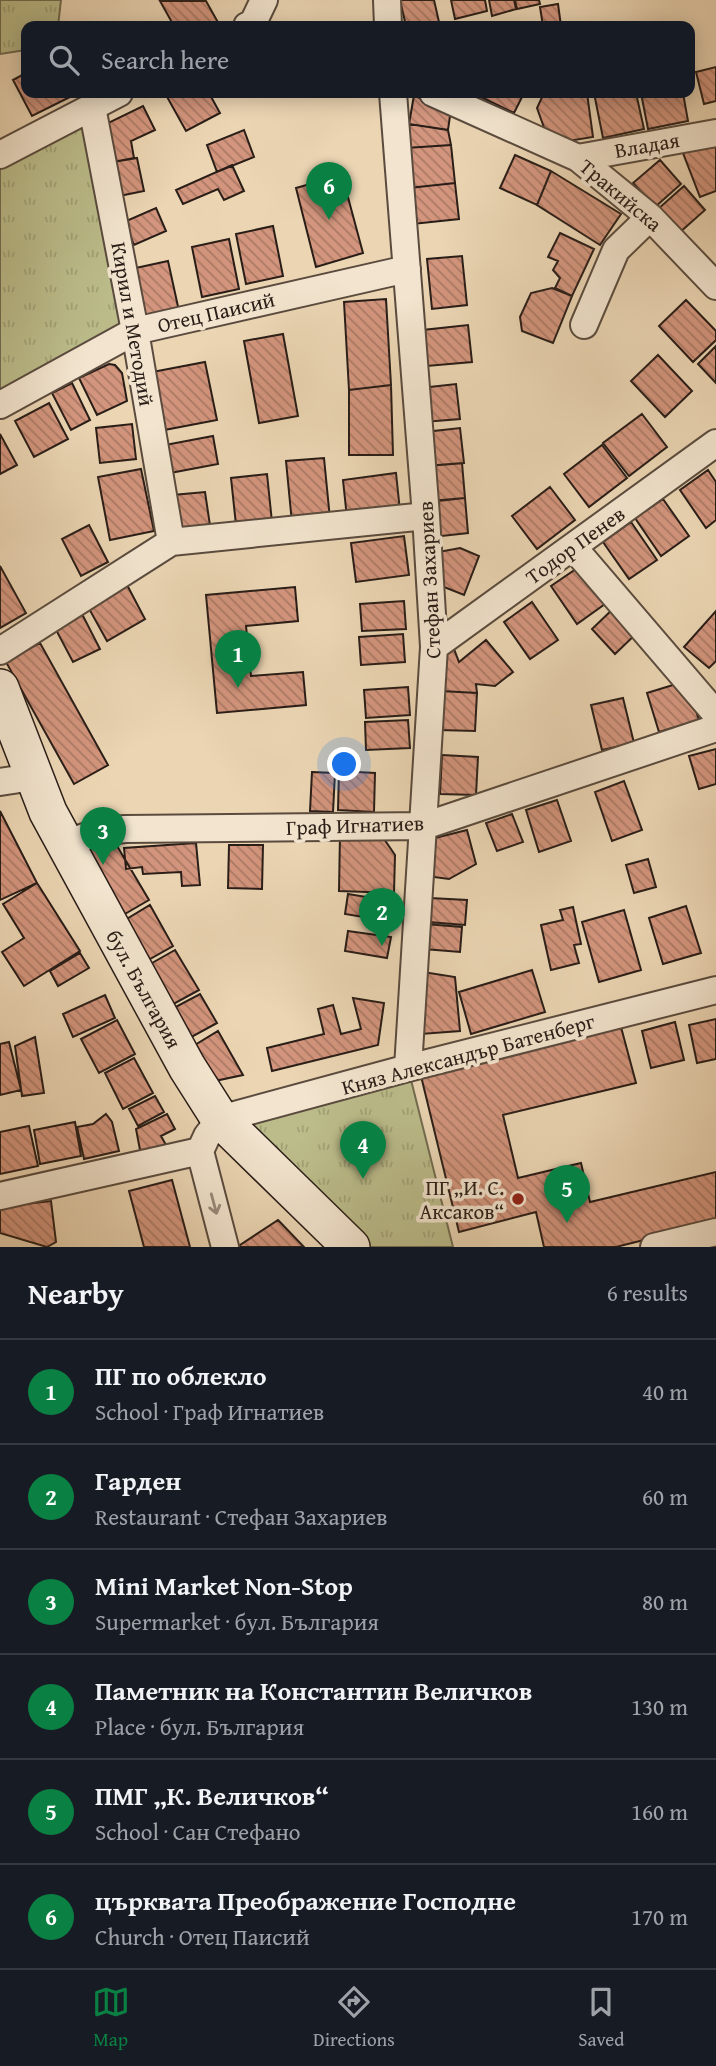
<!DOCTYPE html>
<html lang="en">
<head>
<meta charset="utf-8">
<style>
  body { margin:0; font-family:"Gentium Book Plus",serif; background:#242831; color:#f1f3f6 }
  .you { position:absolute; left:345px; top:765px; width:24px; height:24px; margin:-18px; border:5px solid #fff; border-radius:50%; background:#1a73e8; box-shadow:0 0 0 10px #1a73e833 }
  .badge { display:grid; place-items:center; width:46px; height:46px; border-radius:50%; background:#0b8043; color:#fff; font-size:23px; font-weight:700 }
  .pin { position:absolute; translate:-50% -58px; filter:drop-shadow(0 2px 4px #0008) }
  .pin::after { content:''; position:absolute; top:37px; width:24px; height:21px; background:inherit; clip-path:polygon(0 0,100% 0,50% 100%) }
  .list { margin:0; padding:0; list-style:none }
  h2 { display:flex; justify-content:space-between; align-items:center; height:91px; margin:0; padding:0 28px; font-size:30px }
  h2 small { font-size:23px; font-weight:400; color:#9ea1a6 }
  .list li { display:grid; grid-template-columns:46px 1fr auto; gap:21px; align-items:center; box-sizing:border-box; height:105px; padding:0 28px; border-top:2px solid #363941 }
  .list b { display:block; font-size:26px; white-space:nowrap }
  .list p { margin:0; font-size:23px; white-space:nowrap; color:#9ea1a6 }
  .list em { font-size:23px; font-style:normal; color:#9ea1a6 }
  .icon { flex:none; width:38px; height:38px; fill:none; stroke:currentColor; stroke-width:2; stroke-linecap:round; stroke-linejoin:round }
  .map { position:relative; flex:none; width:716px; height:1247px; overflow:hidden }
  .search { position:absolute; background:#171b24; box-shadow:0 4px 18px #0003; left:21px; right:21px; top:21px; height:77px; display:flex; align-items:center; gap:18px; box-sizing:border-box; padding:0 24px; border-radius:14px; color:#9ea1a6; font-size:26px }
  .sheet { height:721px; background:#171b24 }
  nav { display:flex; justify-content:space-around; align-items:center; box-sizing:border-box; height:98px; border-top:2px solid #363941; background:#171b24; font-size:19px; color:#9ea1a6 }
  nav a { display:grid; justify-items:center; gap:4px }
  nav .on { color:#0b8043 }
  .map>svg:first-child { display:block }
  .park { fill:url(#park-tufts); stroke:#726c50; stroke-width:2 }
  .building { fill:url(#building-back-hatch); stroke:#291d17; stroke-width:2 }
  .lines { fill:none; stroke-linecap:round; stroke-linejoin:round }
  .street-casing { stroke:#5a4b3e; stroke-width:30 }
  .secondary-casing { stroke:#291d17; stroke-width:40 }
  .street { stroke:#f2e4ce; stroke-width:26 }
  .secondary { stroke:#f2e4ce; stroke-width:37 }
  .oneway { stroke:#988a7c }
  .poi-dot { fill:#8f2418; stroke:#f2e4ce; stroke-width:2.5 }
  .labels { text-anchor:middle; dominant-baseline:central; stroke-width:7; stroke-linejoin:round; paint-order:stroke }
  .street-label { font-size:21px; fill:#291d17; stroke:#f2e4ce }
  .poi-label { font-size:21px; fill:#291d17; stroke:#f2e4ce; text-anchor:end }
</style>
</head>
<body>
<div class="map">
<svg width="716" height="1247" viewBox="0 0 716 1247">
  <defs>
    <pattern id="park-tufts" width="24" height="20" patternUnits="userSpaceOnUse" patternTransform="scale(1.75)"><rect width="24" height="20" fill="#bbbc8a"/><path d="M3 7l-1-3M5 7V3M7 7l1-3M15 17l-1-3M17 17v-4M19 17l1-3" fill="none" stroke="#a1a176"/></pattern>
    <pattern id="building-back-hatch" width="6" height="6" patternUnits="userSpaceOnUse" patternTransform="scale(1.75)"><rect width="6" height="6" fill="#d3957d"/><path d="M-1 5l2 2M0 0l6 6M5-1l2 2" fill="none" stroke="#ab7965"/></pattern>
  </defs>
  <rect width="100%" height="100%" fill="#ebd5b3"/>
  <filter id="stains"><feTurbulence type="fractalNoise" baseFrequency=".00286" numOctaves="4"/><feColorMatrix values="0 0 0 0 .2 0 0 0 0 .09 0 0 0 0 .02 0 0 0 .5 -.17"/></filter>
  <radialGradient id="worn" r=".72"><stop offset=".6" stop-color="#630" stop-opacity="0"/><stop offset="1" stop-color="#630" stop-opacity=".3"/></radialGradient>
  <path class="park" d="M 0,0 L 61,0 L 58,26 L 26,26 L 26,50 L 0,54 Z
    M 92,107 L 135,331 L 0,405 L 0,155 Z
    M 408,1068 L 453,1247 L 351,1247 L 220,1119 Z"/>
  <path class="building" d="M 400,0 L 434,0 L 439,22 L 421,26 L 406,26 Z
    M 451,0 L 485,0 L 487,11 L 455,19 Z
    M 489,0 L 514,0 L 516,9 L 492,16 Z
    M 515,0 L 539,0 L 540,4 L 517,9 Z
    M 160,1 L 206,1 L 220,26 L 174,26 Z
    M 558,4 L 561,26 L 543,26 L 540,7 Z
    M 716,67 L 716,101 L 704,104 L 696,72 Z
    M 26,73 L 26,93 L 73,93 L 74,95 L 32,116 L 13,80 Z
    M 170,93 L 209,93 L 220,113 L 186,131 L 166,95 Z
    M 486,93 L 524,93 L 514,113 L 483,98 Z
    M 544,93 L 587,93 L 593,137 L 568,141 L 546,133 L 537,108 Z
    M 594,93 L 636,93 L 644,129 L 603,138 Z
    M 641,93 L 683,93 L 688,121 L 648,129 Z
    M 414,95 L 450,116 L 448,130 L 409,124 Z
    M 143,106 L 155,130 L 131,141 L 134,158 L 113,162 L 106,124 Z
    M 409,124 L 448,130 L 451,145 L 406,148 Z
    M 244,130 L 254,157 L 217,172 L 207,145 Z
    M 716,140 L 716,191 L 700,197 L 683,153 Z
    M 451,145 L 455,183 L 409,188 L 406,148 Z
    M 515,155 L 551,171 L 537,205 L 500,188 Z
    M 137,158 L 144,191 L 119,196 L 113,162 Z
    M 660,160 L 681,184 L 655,207 L 633,183 Z
    M 232,165 L 244,191 L 224,200 L 218,189 L 183,204 L 176,190 Z
    M 551,171 L 621,214 L 600,245 L 537,205 Z
    M 342,175 L 363,253 L 316,267 L 296,188 Z
    M 455,183 L 459,219 L 413,224 L 409,188 Z
    M 684,186 L 705,210 L 679,233 L 658,209 Z
    M 156,208 L 166,231 L 134,245 L 124,222 Z
    M 273,226 L 283,276 L 246,284 L 236,234 Z
    M 560,233 L 594,249 L 572,296 L 555,288 L 560,278 L 553,270 L 558,261 L 548,257 Z
    M 229,239 L 239,289 L 202,297 L 192,247 Z
    M 462,256 L 467,305 L 432,309 L 427,259 Z
    M 168,261 L 179,311 L 141,319 L 131,269 Z
    M 552,288 L 572,296 L 553,343 L 522,331 L 520,317 L 531,293 Z
    M 386,299 L 391,385 L 349,390 L 344,302 Z
    M 686,300 L 716,331 L 716,340 L 693,362 L 659,326 Z
    M 468,325 L 472,362 L 427,366 L 423,330 Z
    M 283,334 L 298,416 L 259,423 L 244,341 Z
    M 716,346 L 716,383 L 698,364 Z
    M 658,355 L 692,391 L 665,417 L 631,381 Z
    M 205,362 L 217,420 L 159,431 L 147,373 Z
    M 109,364 L 115,365 L 122,373 L 127,401 L 97,415 L 79,378 Z
    M 72,383 L 90,420 L 71,430 L 52,393 Z
    M 456,384 L 460,419 L 424,422 L 421,388 Z
    M 391,385 L 393,455 L 349,455 L 349,390 Z
    M 49,403 L 68,439 L 34,457 L 15,421 Z
    M 642,414 L 667,447 L 629,476 L 603,443 Z
    M 132,424 L 136,459 L 100,463 L 96,428 Z
    M 460,428 L 464,463 L 428,466 L 425,432 Z
    M 0,434 L 17,465 L 0,474 Z
    M 213,436 L 218,464 L 170,473 L 165,445 Z
    M 602,445 L 627,478 L 589,507 L 564,474 Z
    M 324,458 L 330,519 L 292,523 L 286,461 Z
    M 462,463 L 465,498 L 430,501 L 426,466 Z
    M 141,469 L 154,531 L 110,540 L 98,477 Z
    M 708,470 L 716,482 L 716,520 L 706,528 L 680,490 Z
    M 396,473 L 400,511 L 347,518 L 343,480 Z
    M 267,474 L 272,522 L 236,525 L 231,478 Z
    M 550,487 L 575,520 L 537,549 L 512,516 Z
    M 205,492 L 211,532 L 181,535 L 173,495 Z
    M 465,498 L 468,533 L 433,537 L 429,502 Z
    M 663,499 L 689,536 L 661,556 L 635,518 Z
    M 631,522 L 657,560 L 629,579 L 603,542 Z
    M 89,525 L 108,562 L 81,576 L 62,539 Z
    M 404,536 L 409,575 L 356,582 L 351,543 Z
    M 460,548 L 479,556 L 464,595 L 439,585 L 433,553 Z
    M 0,566 L 26,613 L 0,628 Z
    M 579,567 L 605,604 L 577,624 L 551,586 Z
    M 126,583 L 145,619 L 107,641 L 87,605 Z
    M 295,587 L 298,621 L 246,626 L 251,676 L 303,672 L 306,705 L 217,713 L 206,595 Z
    M 404,601 L 406,629 L 362,631 L 360,604 Z
    M 532,602 L 558,640 L 530,659 L 504,622 Z
    M 616,606 L 639,631 L 615,654 L 592,629 Z
    M 716,611 L 716,661 L 709,668 L 684,647 Z
    M 81,612 L 100,649 L 73,662 L 54,626 Z
    M 403,634 L 405,662 L 361,665 L 359,637 Z
    M 486,640 L 513,672 L 495,686 L 476,684 L 477,693 L 441,691 L 443,653 L 454,649 L 459,662 Z
    M 40,643 L 108,765 L 74,784 L 6,662 Z
    M 686,681 L 699,720 L 659,732 L 647,693 Z
    M 408,687 L 410,715 L 366,718 L 364,690 Z
    M 441,691 L 477,693 L 475,731 L 439,730 Z
    M 623,698 L 634,743 L 602,750 L 591,705 Z
    M 408,720 L 410,748 L 366,750 L 365,722 Z
    M 716,749 L 716,784 L 699,789 L 689,756 Z
    M 442,755 L 478,757 L 476,795 L 440,794 Z
    M 339,771 L 375,773 L 374,812 L 338,810 Z
    M 312,772 L 335,773 L 333,812 L 310,811 Z
    M 624,781 L 642,830 L 612,841 L 595,792 Z
    M 557,800 L 571,841 L 539,852 L 526,810 Z
    M 0,811 L 37,883 L 0,900 Z
    M 512,814 L 523,842 L 497,851 L 486,823 Z
    M 467,830 L 476,864 L 449,879 L 426,876 L 431,839 Z
    M 340,835 L 382,836 L 395,855 L 394,893 L 339,891 Z
    M 196,843 L 200,885 L 182,886 L 181,872 L 143,874 L 142,867 L 126,869 L 124,848 Z
    M 93,845 L 117,846 L 149,900 L 118,918 L 83,860 Z
    M 229,845 L 263,845 L 262,889 L 228,888 Z
    M 648,859 L 656,887 L 634,893 L 626,865 Z
    M 37,883 L 80,951 L 24,986 L 2,952 L 24,938 L 3,904 Z
    M 348,894 L 391,901 L 388,921 L 345,914 Z
    M 430,898 L 467,900 L 465,925 L 428,922 Z
    M 150,905 L 173,946 L 143,963 L 120,923 Z
    M 686,906 L 701,953 L 663,964 L 649,918 Z
    M 573,907 L 581,944 L 574,945 L 579,963 L 551,970 L 541,925 L 563,920 L 560,910 Z
    M 624,910 L 641,970 L 599,982 L 582,922 Z
    M 425,924 L 462,927 L 460,952 L 424,949 Z
    M 348,931 L 391,937 L 387,958 L 345,951 Z
    M 175,950 L 199,990 L 168,1007 L 145,967 Z
    M 80,953 L 89,968 L 58,986 L 50,971 Z
    M 532,970 L 545,1012 L 471,1034 L 459,992 Z
    M 423,972 L 455,977 L 460,1031 L 421,1034 Z
    M 200,994 L 217,1023 L 186,1040 L 170,1010 Z
    M 105,995 L 115,1018 L 73,1037 L 63,1014 Z
    M 353,998 L 384,1003 L 378,1045 L 272,1071 L 267,1048 L 324,1034 L 318,1009 L 333,1005 L 341,1034 L 361,1029 Z
    M 716,1019 L 716,1059 L 697,1063 L 689,1025 Z
    M 117,1020 L 135,1054 L 99,1073 L 81,1039 Z
    M 675,1022 L 684,1060 L 651,1068 L 642,1031 Z
    M 621,1027 L 636,1083 L 503,1115 L 518,1178 L 581,1163 L 590,1202 L 716,1172 L 716,1222 L 616,1247 L 544,1247 L 536,1212 L 459,1232 L 421,1076 Z
    M 218,1031 L 243,1075 L 210,1082 L 190,1048 Z
    M 35,1037 L 44,1093 L 22,1096 L 15,1046 Z
    M 9,1042 L 21,1090 L 0,1095 L 0,1044 Z
    M 134,1058 L 153,1093 L 123,1109 L 105,1073 Z
    M 155,1096 L 164,1112 L 138,1126 L 129,1109 Z
    M 106,1114 L 112,1122 L 119,1151 L 84,1159 L 77,1127 L 93,1124 Z
    M 167,1114 L 175,1129 L 161,1136 L 166,1145 L 141,1155 L 136,1129 Z
    M 75,1122 L 81,1156 L 40,1164 L 34,1130 Z
    M 29,1126 L 38,1166 L 0,1174 L 0,1132 Z
    M 172,1180 L 190,1247 L 144,1247 L 129,1191 Z
    M 51,1201 L 56,1242 L 47,1247 L 0,1233 L 0,1207 Z
    M 278,1220 L 304,1247 L 237,1247 Z"/>
  <g class="lines">
    <defs>
      <path id="street" d="M 387,0 L 388,26
        M 247,26 L 253,23 L 264,0
        M 393,93 L 426,516 L 434,647 L 408,1068
        M 433,93 L 578,158 L 650,217 L 716,286
        M 92,107 L 135,331 L 171,542
        M 0,155 L 119,93
        M 578,158 L 716,133
        M 584,325 L 616,250 L 650,217
        M 0,405 L 135,331 L 407,269
        M 573,547 L 716,714
        M 434,647 L 716,443
        M 0,651 L 171,542 L 426,516
        M 0,782 L 33,777
        M 64,844 L 99,832 L 125,829 L 424,826 L 716,728
        M 0,1196 L 200,1151
        M 225,1247 L 200,1151 L 207,1136 L 220,1119 L 408,1068 L 716,990
        M 654,1247 L 716,1232"/>
      <path id="secondary" d="M 0,688 L 48,812 L 187,1067 L 220,1119 L 351,1247"/>
    </defs>
    <use href="#street" class="street-casing"/>
    <use href="#secondary" class="secondary-casing"/>
    <use href="#street" class="street"/>
    <use href="#secondary" class="secondary"/>
  </g>
  <defs><path id="oneway-shaft" d="M-6 0H5M1.5-3L5.5 0L1.5 3" fill="none" stroke-width="1.6" stroke-linecap="round" stroke-linejoin="round" transform="scale(1.75)"/></defs>
  <use class="oneway" href="#oneway-shaft" transform="translate(214 1204) rotate(75)"/>
  <circle class="poi-dot" cx="518" cy="1199" r="7"/>
  <g class="labels">
    <g class="street-label">
      <text transform="translate(647 145) rotate(-10)">Владая</text>
      <text transform="translate(621 195) rotate(40)">Тракийска</text>
      <text transform="translate(216 312) rotate(-13)">Отец Паисий</text>
      <text transform="translate(133 324) rotate(80)">Кирил и Методий</text>
      <text transform="translate(575 545) rotate(-36)">Тодор Пенев</text>
      <text transform="translate(429 580) rotate(-93)">Стефан Захариев</text>
      <text transform="translate(355 825) rotate(-2)">Граф Игнатиев</text>
      <text transform="translate(144 989) rotate(61)">бул. България</text>
      <text transform="translate(468 1054) rotate(-15)">Княз Александър Батенберг</text>
    </g>
    <g class="poi-label">
      <text x="504" y="1187">ПГ „И. С.<tspan x="504" dy="24">Аксаков“</tspan></text>
    </g>
  </g>
  <rect width="100%" height="100%" filter="url(#stains)"/>
  <rect width="100%" height="100%" fill="url(#worn)"/>
</svg>
<div class="you"></div>
<div class="pin badge" style="left:238px;top:688px">1</div>
<div class="pin badge" style="left:382px;top:946px">2</div>
<div class="pin badge" style="left:103px;top:865px">3</div>
<div class="pin badge" style="left:363px;top:1179px">4</div>
<div class="pin badge" style="left:567px;top:1223px">5</div>
<div class="pin badge" style="left:329px;top:220px">6</div>
<div class="search"><svg class="icon" aria-label="search" viewBox="0 0 24 24"><circle cx="10" cy="10" r="6"/><path d="M15 15l6 6"/></svg>Search here</div>
</div>
<section class="sheet">
<h2>Nearby<small>6 results</small></h2>
<ul class="list">
<li><span class="badge">1</span><div><b>ПГ по облекло</b><p>School · Граф Игнатиев</p></div><em>40 m</em></li>
<li><span class="badge">2</span><div><b>Гарден</b><p>Restaurant · Стефан Захариев</p></div><em>60 m</em></li>
<li><span class="badge">3</span><div><b>Mini Market Non-Stop</b><p>Supermarket · бул. България</p></div><em>80 m</em></li>
<li><span class="badge">4</span><div><b>Паметник на Константин Величков</b><p>Place · бул. България</p></div><em>130 m</em></li>
<li><span class="badge">5</span><div><b>ПМГ „К. Величков“</b><p>School · Сан Стефано</p></div><em>160 m</em></li>
<li><span class="badge">6</span><div><b>църквата Преображение Господне</b><p>Church · Отец Паисий</p></div><em>170 m</em></li>
</ul>
</section>
<nav>
<a class="on"><svg class="icon" aria-label="map" viewBox="0 0 24 24"><path d="M3 6l6-2 6 2 6-2v14l-6 2-6-2-6 2zM9 4v14M15 6v14"/></svg>Map</a>
<a><svg class="icon" aria-label="directions" viewBox="0 0 24 24"><path d="M12 3l9 9-9 9-9-9zM9 14v-3h6M13 9l2 2-2 2"/></svg>Directions</a>
<a><svg class="icon" aria-label="saved" viewBox="0 0 24 24"><path d="M7 4h10v16l-5-4-5 4z"/></svg>Saved</a>
</nav>
</body>
</html>
